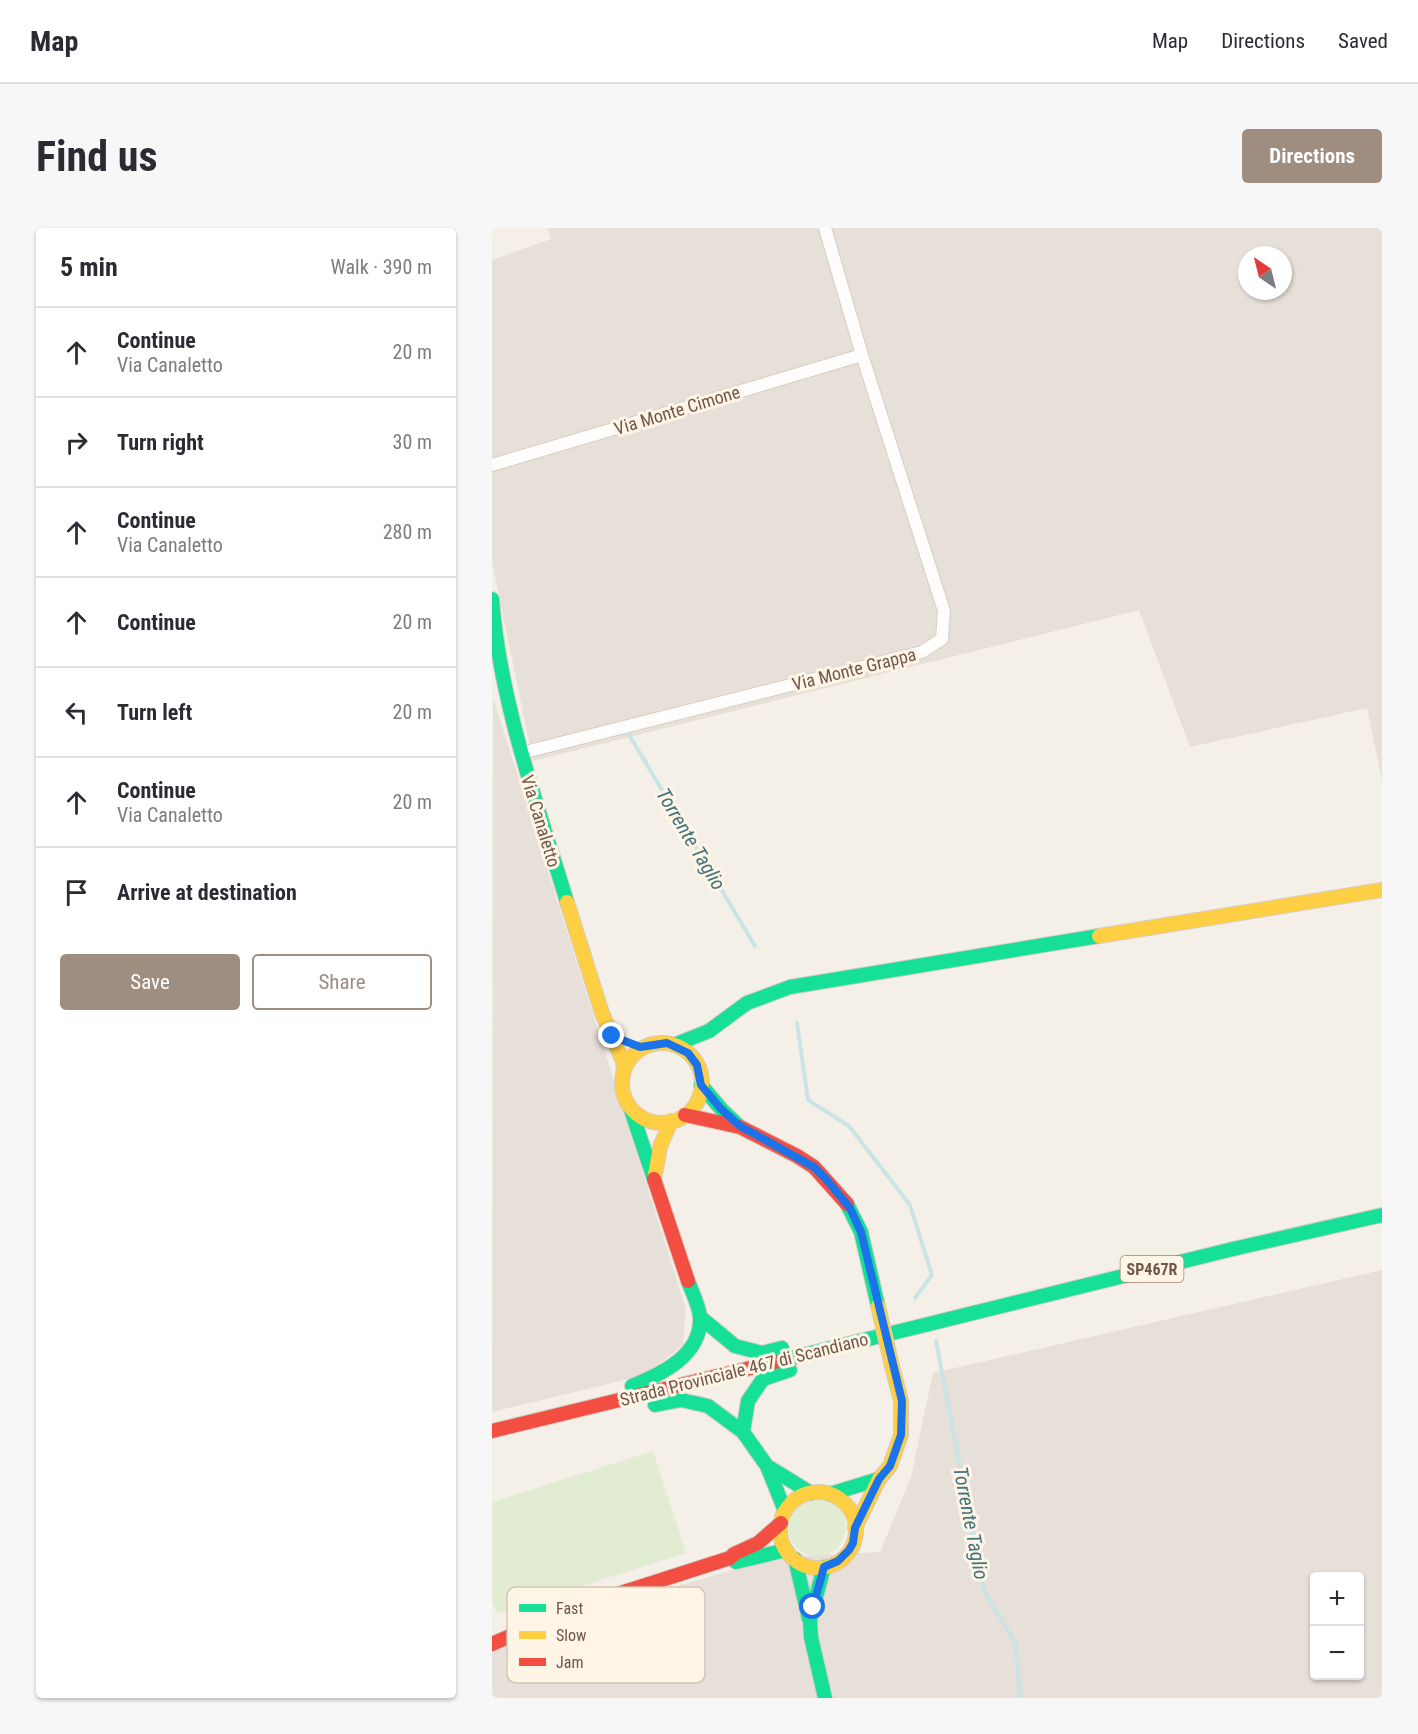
<!DOCTYPE html>
<html lang="en">
<head>
<meta charset="utf-8">
<style>
  body { margin:0; font-family:"Roboto Condensed",sans-serif; background:#f7f7f7; color:#2b2b33 }
  .controls { position:absolute; right:18px; bottom:18px; display:grid; overflow:hidden; border-radius:6px; box-shadow:0 2px 4px #0004 }
  .controls button { width:54px; height:54px; display:grid; place-items:center; padding:0; border:0; border-bottom:2px solid #e1e1e2; background:#fff; color:#2b2b33; font:30px sans-serif }
  .compass { position:absolute; left:746px; top:18px; width:54px; height:54px; border-radius:50%; background:#fff; box-shadow:0 2px 4px #0004; rotate:325deg }
  .stop { position:absolute; width:18px; height:18px; margin:-14px; border:4px solid #1a73e8; border-radius:50%; background:#fff }
  .stop.end { background:#1a73e8; border-color:#fff; box-shadow:0 2px 6px #0008 }
  .list { margin:0; padding:0; list-style:none }
  h2 { display:flex; justify-content:space-between; align-items:center; height:78px; margin:0; padding:0 24px; font-size:26px }
  h2 small { font-size:20px; font-weight:400; color:#7c7c81 }
  .list li { display:grid; grid-template-columns:39px 1fr auto; gap:18px; align-items:center; box-sizing:border-box; height:90px; padding:0 24px; border-top:2px solid #e1e1e2 }
  .list b { display:block; font-size:22px; white-space:nowrap }
  .list p { margin:0; font-size:20px; white-space:nowrap; color:#7c7c81 }
  .list em { font-size:20px; font-style:normal; color:#7c7c81 }
  .actions { display:flex; gap:12px; padding:18px 24px }
  .actions a { flex:1; padding:14px 0; border:2px solid #9f8d80; border-radius:6px; text-align:center; font-size:21px; color:#9f8d80 }
  .actions .main { background:#9f8d80; color:#fff }
  .icon { flex:none; width:33px; height:33px; fill:none; stroke:currentColor; stroke-width:2; stroke-linecap:round; stroke-linejoin:round }
  .map { position:relative; flex:none; width:890px; height:1470px; overflow:hidden; border-radius:6px }
  header { display:flex; align-items:center; gap:36px; box-sizing:border-box; height:84px; padding:0 30px; background:#fff; border-bottom:2px solid #e1e1e2 }
  header strong { font-size:28px }
  nav { display:flex; gap:33px; margin-inline-start:auto; font-size:21px }
  .intro { display:flex; align-items:center; justify-content:space-between; box-sizing:border-box; height:144px; padding:0 36px }
  h1 { margin:0; font-size:42px }
  .button { padding:15px 27px; border-radius:6px; background:#9f8d80; color:#fff; font-size:21px; font-weight:700 }
  main { display:flex; gap:36px; padding:0 36px }
  aside { flex:1; background:#fff; border-radius:6px; box-shadow:0 2px 4px #0004 }
  .map>svg:first-child { display:block }
  .industrial { fill:#e7e0d8; fill-rule:evenodd }
  .green { fill:#e1ecd2 }
  .lines { fill:none; stroke-linecap:round; stroke-linejoin:round }
  .stream { stroke:#cae3e4; stroke-width:4 }
  .street-casing { stroke:#d7cdc5; stroke-width:14 }
  .fast-casing { stroke:#d6ccc4; stroke-width:16 }
  .slow-casing { stroke:#d6ccc4; stroke-width:16 }
  .jam-casing { stroke:#d6ccc4; stroke-width:16 }
  .street { stroke:#fefdfb; stroke-width:12 }
  .fast { stroke:#16e098; stroke-width:14 }
  .slow { stroke:#ffcf43; stroke-width:14 }
  .jam { stroke:#f24e42; stroke-width:14 }
  .slow-bridge-casing { stroke:#d6ccc4; stroke-width:16; stroke-linecap:butt }
  .slow-bridge { stroke:#ffcf43; stroke-width:14 }
  .route { stroke:#1a73e8; stroke-width:8 }
  .labels { text-anchor:middle; dominant-baseline:central; stroke-width:6; stroke-linejoin:round; paint-order:stroke }
  .shield { fill:#fef5e7; stroke:#9b8678; stroke-width:1.5 }
  .shield-label { font-size:16px; font-weight:bold; fill:#715749 }
  .street-label { font-size:18px; fill:#715749; stroke:#fef5e7 }
  .water-label { font-size:20px; font-style:italic; fill:#41747e; stroke:#fef5e7 }
  .key { fill:#fef5e7; stroke:#d4c6b8; stroke-width:1.5 }
  .key-label { font-size:16px; fill:#715749 }
</style>
</head>
<body>
<header>
<strong>Map</strong>
<nav><a>Map</a><a>Directions</a><a>Saved</a></nav>
</header>
<div class="intro"><h1>Find us</h1><a class="button">Directions</a></div>
<main>
<aside>
<h2>5 min<small>Walk · 390 m</small></h2>
<ul class="list">
<li><svg class="icon" aria-label="ahead" viewBox="0 0 24 24"><path d="M12 20V5M6 11l6-6 6 6"/></svg><div><b>Continue</b><p>Via Canaletto</p></div><em>20 m</em></li>
<li><svg class="icon" aria-label="right" viewBox="0 0 24 24"><path d="M7 20v-9h11M14 6l5 5-5 5"/></svg><div><b>Turn right</b></div><em>30 m</em></li>
<li><svg class="icon" aria-label="ahead" viewBox="0 0 24 24"><path d="M12 20V5M6 11l6-6 6 6"/></svg><div><b>Continue</b><p>Via Canaletto</p></div><em>280 m</em></li>
<li><svg class="icon" aria-label="ahead" viewBox="0 0 24 24"><path d="M12 20V5M6 11l6-6 6 6"/></svg><div><b>Continue</b></div><em>20 m</em></li>
<li><svg class="icon" aria-label="left" viewBox="0 0 24 24"><path d="M17 20v-9H6M10 6l-5 5 5 5"/></svg><div><b>Turn left</b></div><em>20 m</em></li>
<li><svg class="icon" aria-label="ahead" viewBox="0 0 24 24"><path d="M12 20V5M6 11l6-6 6 6"/></svg><div><b>Continue</b><p>Via Canaletto</p></div><em>20 m</em></li>
<li><svg class="icon" aria-label="arrive" viewBox="0 0 24 24"><path d="M6 21V4h12l-3 4 3 4H6"/></svg><div><b>Arrive at destination</b></div></li>
</ul>
<div class="actions"><a class="main">Save</a><a>Share</a></div>
</aside>
<div class="map">
<svg width="890" height="1470" viewBox="0 0 890 1470">
  <rect width="100%" height="100%" fill="#f5f0e7"/>
  <path class="industrial" d="M 55,0 L 890,0 L 890,553 L 875,480 L 698,519 L 647,382 L 41,533 L 0,334 L 0,32 L 59,11 ZM 755,27 L 791,27 L 791,63 L 755,63 Z
    M 1,469 L 194,1081 L 191,1117 L 153,1147 L 0,1184 Z
    M 890,1042 L 890,1470 L 0,1470 L 0,1425 L 88,1386 L 286,1329 L 388,1324 L 419,1249 L 441,1145 ZM 822,1348 L 868,1348 L 868,1448 L 822,1448 Z"/>
  <path class="green" d="M 161,1223 L 194,1325 L 5,1385 L 0,1374 L 0,1274 Z
    M296 1299a29 29 0 1 1 58 0a29 29 0 1 1-58 0Z"/>
  <g class="lines">
    <path class="stream" d="M 136,505 L 263,718
      M 305,795 L 316,872 L 357,898 L 418,977 L 440,1047 L 423,1070
      M 444,1113 L 492,1363 L 524,1416 L 528,1470"/>
    <defs>
      <path id="street" d="M 0,237 L 370,127
        M 29,525 L 430,424 L 450,411 L 452,383 L 370,127 L 333,0"/>
      <path id="fast" d="M 0,371 C 8,475 45,575 75,674
        M 182,817 L 217,803 L 255,775 L 298,759 L 607,708
        M 209,857 L 230,882 L 245,896
        M 138,879 L 162,951
        M 355,976 L 369,1004 L 386,1078
        M 208,1089 L 243,1118 L 270,1125 L 290,1120
        M 283,1134 L 741,1021 L 890,987
        M 140,1158 C 170,1146 210,1127 208,1089 C 207,1077 200,1064 196,1053
        M 163,1177 L 189,1172 L 216,1178 L 251,1204 L 275,1238 L 293,1283
        M 251,1204 L 256,1173 L 271,1151 L 298,1142
        M 275,1238 L 319,1265
        M 338,1266 L 387,1251
        M 303,1331 L 317,1391
        M 241,1332 L 244,1334 L 294,1322
        M 332,1339 L 318,1392 L 319,1409 L 333,1470"/>
      <path id="slow" d="M 75,674 L 110,785 L 131,833 L 132,842
        M 607,708 L 890,662
        M130 855a40 40 0 1 1 80 0a40 40 0 1 1-80 0Z
        M 163,947 L 168,919 L 179,893
        M288 1302a38 38 0 1 1 76 0a38 38 0 1 1-76 0Z
        M 363,1300 L 387,1251 L 398,1238 L 409,1207 L 409,1173 L 400,1138"/>
      <path id="jam" d="M 193,887 L 248,899 L 305,928 L 322,939 L 355,976
        M 162,951 L 196,1053
        M 0,1203 L 283,1134
        M 0,1416 L 85,1379 L 238,1330 L 242,1326 L 266,1315 L 289,1295"/>
    </defs>
    <use href="#street" class="street-casing"/>
    <use href="#fast" class="fast-casing"/>
    <use href="#slow" class="slow-casing"/>
    <use href="#jam" class="jam-casing"/>
    <use href="#street" class="street"/>
    <use href="#fast" class="fast"/>
    <use href="#slow" class="slow"/>
    <use href="#jam" class="jam"/>
    <defs>
      <path id="slow-bridge" d="M 386,1078 L 400,1138"/>
    </defs>
    <use href="#slow-bridge" class="slow-bridge-casing"/>
    <use href="#slow-bridge" class="slow-bridge"/>
  </g>
  <g class="lines">
    <path class="route" d="M 120,808 L 148,819 L 175,815 L 196,825 L 205,837 L 209,857 L 230,882 L 248,898 L 322,939 L 334,951 L 358,980 L 369,1004 L 410,1173 L 409,1207 L 398,1238 L 387,1251 L 363,1300 L 361,1315 L 357,1322 L 346,1333 L 332,1339 L 321,1379"/>
  </g>
  <g class="labels">
    <rect class="shield" x="628.5" y="1028" width="63" height="26" rx="4.5"/>
    <g class="shield-label">
      <text x="660" y="1041">SP467R</text>
    </g>
    <g class="street-label">
      <text transform="translate(185 182) rotate(-17)">Via Monte Cimone</text>
      <text transform="translate(362 441) rotate(-14)">Via Monte Grappa</text>
      <text transform="translate(49 593) rotate(73)">Via Canaletto</text>
      <text transform="translate(252 1141) rotate(-14)">Strada Provinciale 467 di Scandiano</text>
    </g>
    <g class="water-label">
      <text transform="translate(199 611) rotate(59)">Torrente Taglio</text>
      <text transform="translate(479 1295) rotate(79)">Torrente Taglio</text>
    </g>
  </g>
  <rect x="15" y="1359" width="198" height="96" rx="9" class="key"/>
  <rect x="27" y="1376" width="27" height="8" fill="#16e098"/>
  <rect x="27" y="1403" width="27" height="8" fill="#ffcf43"/>
  <rect x="27" y="1430" width="27" height="8" fill="#f24e42"/>
  <g class="key-label">
    <text x="64" y="1386">Fast</text>
    <text x="64" y="1413">Slow</text>
    <text x="64" y="1440">Jam</text>
  </g>
</svg>
<div class="controls">
<button>+</button>
<button>−</button>
</div>
<svg class="compass" viewBox="-18 -18 36 36"><path d="M0-13l5 13h-10z" fill="#e53935"/><path d="M0 13l5-13h-10z" fill="#7c7c81"/></svg>
<div class="stop" style="left:321px;top:1379px"></div>
<div class="stop end" style="left:120px;top:808px"></div>
</div>
</main>
</body>
</html>
